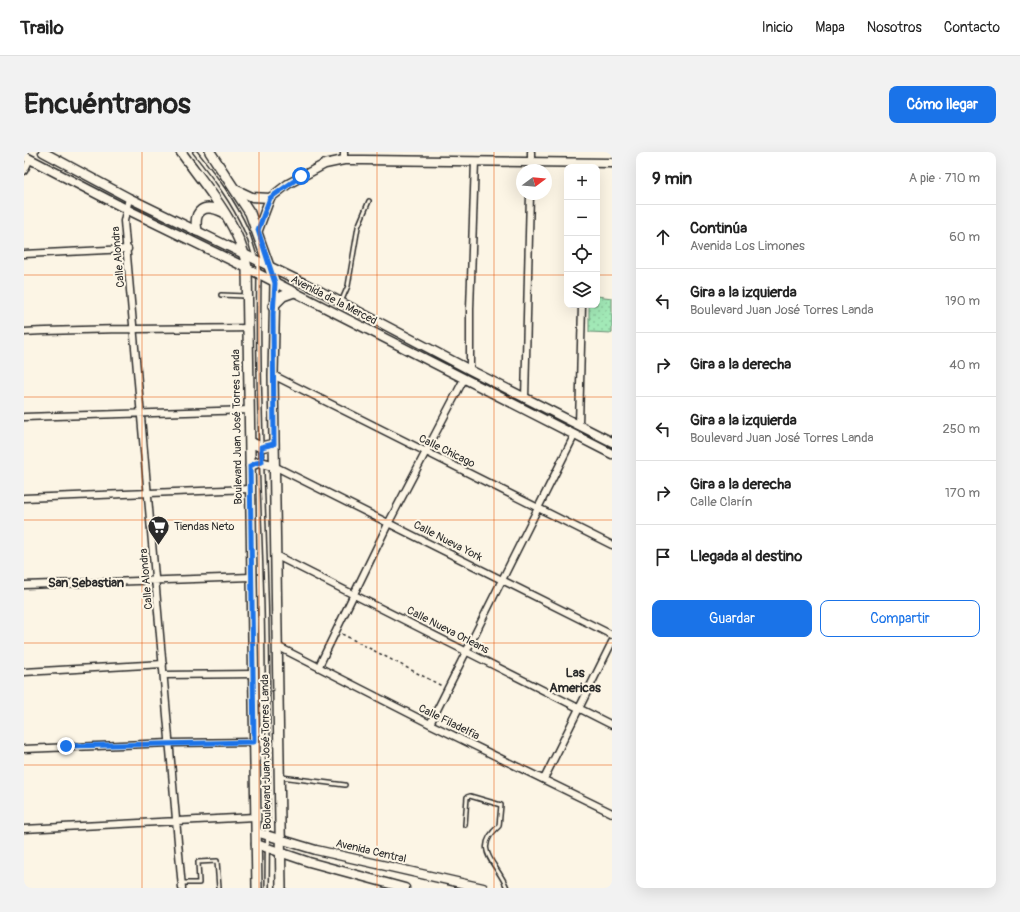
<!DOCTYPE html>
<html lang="es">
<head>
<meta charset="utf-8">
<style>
  body { margin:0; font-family:Pangolin,sans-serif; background:#f2f2f2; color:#222 }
  .controls { position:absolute; right:12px; top:12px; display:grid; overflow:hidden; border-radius:8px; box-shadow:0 4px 16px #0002 }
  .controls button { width:36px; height:36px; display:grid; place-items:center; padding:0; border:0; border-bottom:1px solid #e0e0e0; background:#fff; color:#222; font:20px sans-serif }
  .compass { position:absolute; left:492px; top:12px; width:36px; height:36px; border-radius:50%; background:#fff; box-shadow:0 4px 16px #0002; rotate:74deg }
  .stop { position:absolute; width:12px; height:12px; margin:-9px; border:3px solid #1a73e8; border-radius:50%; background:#fff }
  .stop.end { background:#1a73e8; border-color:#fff; box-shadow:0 1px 4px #0008 }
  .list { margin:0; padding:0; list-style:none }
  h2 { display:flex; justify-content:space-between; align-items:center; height:52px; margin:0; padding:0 16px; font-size:17px }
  h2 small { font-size:13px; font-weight:400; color:#767676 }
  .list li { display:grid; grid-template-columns:26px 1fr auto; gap:12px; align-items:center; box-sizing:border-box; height:64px; padding:0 16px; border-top:1px solid #e0e0e0 }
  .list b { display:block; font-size:15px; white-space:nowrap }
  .list p { margin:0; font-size:13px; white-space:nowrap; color:#767676 }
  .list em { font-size:13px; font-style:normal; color:#767676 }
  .actions { display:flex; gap:8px; padding:12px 16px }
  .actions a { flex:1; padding:9px 0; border:1px solid #1a73e8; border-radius:8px; text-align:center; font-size:14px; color:#1a73e8 }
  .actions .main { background:#1a73e8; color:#fff }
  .icon { flex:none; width:22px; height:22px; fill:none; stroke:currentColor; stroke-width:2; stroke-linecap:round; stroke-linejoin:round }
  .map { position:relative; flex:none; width:588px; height:736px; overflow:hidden; border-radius:8px }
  header { display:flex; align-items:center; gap:24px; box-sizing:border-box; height:56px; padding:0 20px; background:#fff; border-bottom:1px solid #e0e0e0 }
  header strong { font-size:19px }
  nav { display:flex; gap:22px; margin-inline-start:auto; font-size:14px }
  .intro { display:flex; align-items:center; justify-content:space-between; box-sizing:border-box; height:96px; padding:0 24px }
  h1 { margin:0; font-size:28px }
  .button { padding:10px 18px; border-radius:8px; background:#1a73e8; color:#fff; font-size:14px; font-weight:700 }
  main { display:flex; gap:24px; padding:0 24px }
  aside { flex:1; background:#fff; border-radius:8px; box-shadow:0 4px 16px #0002 }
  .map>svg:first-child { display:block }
  .park { fill:url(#park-dots); stroke:#668a71 }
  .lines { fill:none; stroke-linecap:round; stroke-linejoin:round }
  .lane-casing { stroke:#2b2b2b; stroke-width:6 }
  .street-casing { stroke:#2b2b2b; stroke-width:9 }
  .secondary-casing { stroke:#2b2b2b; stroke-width:11 }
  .primary-casing { stroke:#2b2b2b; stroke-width:12 }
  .path { stroke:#2b2b2b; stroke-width:1.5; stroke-dasharray:3 3; stroke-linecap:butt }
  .lane { stroke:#fcf5e5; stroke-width:3 }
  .street { stroke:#fcf5e5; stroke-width:6 }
  .secondary { stroke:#fcf5e5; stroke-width:8 }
  .primary { stroke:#fcf5e5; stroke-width:9 }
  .route { stroke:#1a73e8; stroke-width:5 }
  .grid { fill:none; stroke:#e8590c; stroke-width:1; stroke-opacity:0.55 }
  .labels { text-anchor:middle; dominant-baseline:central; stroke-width:4; stroke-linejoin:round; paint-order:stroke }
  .street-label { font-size:11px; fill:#2b2b2b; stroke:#fcf5e5 }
  .poi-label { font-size:11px; fill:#2b2b2b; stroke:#fcf5e5; text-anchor:start }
  .quarter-label { font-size:13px; font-weight:bold; fill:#2b2b2b; stroke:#fcf5e5 }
</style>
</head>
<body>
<header>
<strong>Trailo</strong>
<nav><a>Inicio</a><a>Mapa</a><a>Nosotros</a><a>Contacto</a></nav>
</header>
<div class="intro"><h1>Encuéntranos</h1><a class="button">Cómo llegar</a></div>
<main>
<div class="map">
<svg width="588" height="736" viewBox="0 0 588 736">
  <defs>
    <pattern id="park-dots" width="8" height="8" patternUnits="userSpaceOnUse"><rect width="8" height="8" fill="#a2e9b7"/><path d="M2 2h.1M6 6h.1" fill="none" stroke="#8cc89e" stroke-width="1.8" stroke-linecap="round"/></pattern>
  </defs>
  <rect width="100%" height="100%" fill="#fcf5e5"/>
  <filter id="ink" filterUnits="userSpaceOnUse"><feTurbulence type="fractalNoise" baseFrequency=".025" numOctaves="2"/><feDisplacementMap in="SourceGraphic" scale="8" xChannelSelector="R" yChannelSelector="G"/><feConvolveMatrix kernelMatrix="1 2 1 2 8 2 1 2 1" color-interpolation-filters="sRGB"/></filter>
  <g filter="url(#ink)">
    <path class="park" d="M 573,144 L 588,146 L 588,181 L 565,180 L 565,153 L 573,153 Z"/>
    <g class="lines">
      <defs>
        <path id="lane" d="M 171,0 C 190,24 210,50 222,78 C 226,87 228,96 231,105
          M 233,110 L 235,123 C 233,229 239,334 242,440 C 245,539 244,638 243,736
          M 197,143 L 222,144
          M 317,150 L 324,134 L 334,75 L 345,49
          M 257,625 L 321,633
          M 441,673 L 443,645 L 446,644 L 477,653 L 475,674 C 447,698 473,710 483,736
          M 158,731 L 175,731 L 174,710 L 193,709 L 195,736"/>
        <path id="street" d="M 320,0 L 320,8
          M 507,18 L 507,0
          M 0,19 L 6,7
          M 105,46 L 100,69 L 158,736
          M 0,102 L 104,97
          M 0,180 C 75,176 149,177 224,176
          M 446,218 L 446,157 L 451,9
          M 249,223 L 588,393
          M 501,247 L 506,42
          M 0,265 L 226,258
          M 555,273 L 558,153
          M 250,314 L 588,483
          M 0,346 L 226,337
          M 251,403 L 588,573
          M 0,433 L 227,425
          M 253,494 L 406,572 L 588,661
          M 295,514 L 365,370 L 440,227
          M 0,520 L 139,512
          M 140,523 L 230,522
          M 406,572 L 550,284
          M 0,597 L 146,591 L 230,590
          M 520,627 L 588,490
          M 0,677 L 231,665"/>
        <path id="secondary" d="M 19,0 L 105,46 L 294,138 L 446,218 L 588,290
          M 0,4 L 102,57 L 229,119 L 588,302
          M 211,37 L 228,45 L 246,46
          M 234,78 L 246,46 L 264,32 L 301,12 L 320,8 L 339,8 L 588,11
          M 232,680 L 292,698 L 459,736
          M 232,692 L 285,710 L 381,736"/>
        <path id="primary" d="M 157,0 C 182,35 216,72 223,116 L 233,736
          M 186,0 L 226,61 L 251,131 L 249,223 L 257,736
          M 173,79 C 169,58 180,51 199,60
          M 249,154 L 259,144 L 270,140
          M 226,290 L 237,295 L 250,292
          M 226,314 L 235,310 L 250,314"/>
      </defs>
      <use href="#lane" class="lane-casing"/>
      <use href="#street" class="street-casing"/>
      <use href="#secondary" class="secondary-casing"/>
      <use href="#primary" class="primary-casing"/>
      <path class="path" d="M 318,482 L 418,534"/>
      <use href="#lane" class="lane"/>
      <use href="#street" class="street"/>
      <use href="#secondary" class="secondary"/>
      <use href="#primary" class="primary"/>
    </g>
  </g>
  <g class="lines" filter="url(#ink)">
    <path class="route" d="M 42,594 L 230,590 L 226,314 L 232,311 L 238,310 L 237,295 L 250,292 L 249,162 L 251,131 L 234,78 L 246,46 L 277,24"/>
  </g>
  <path class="grid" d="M 118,0 L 118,736M 235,0 L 235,736M 353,0 L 353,736M 470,0 L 470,736M 0,123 L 543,123M 573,123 L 588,123M 0,245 L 588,245M 0,368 L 588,368M 0,491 L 588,491M 0,613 L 588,613"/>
  <defs>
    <symbol id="supermarket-pin" viewBox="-11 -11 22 30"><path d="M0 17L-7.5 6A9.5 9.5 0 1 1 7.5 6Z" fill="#2b2b2b" stroke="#fcf5e5"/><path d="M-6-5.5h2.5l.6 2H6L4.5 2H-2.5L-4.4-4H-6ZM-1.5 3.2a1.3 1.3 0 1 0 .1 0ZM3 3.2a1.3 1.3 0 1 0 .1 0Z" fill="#fff"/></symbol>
  </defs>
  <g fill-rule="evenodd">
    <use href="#supermarket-pin" x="122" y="362" width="25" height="34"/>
  </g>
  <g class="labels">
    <g class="street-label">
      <text transform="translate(94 105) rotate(-95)">Calle Alondra</text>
      <text transform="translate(310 148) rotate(27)">Avenida de la Merced</text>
      <text transform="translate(213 275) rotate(-91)">Boulevard Juan José Torres Landa</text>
      <text transform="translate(423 299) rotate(26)">Calle Chicago</text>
      <text transform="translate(424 389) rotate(27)">Calle Nueva York</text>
      <text transform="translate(122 427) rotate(-95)">Calle Alondra</text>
      <text transform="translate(424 478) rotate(27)">Calle Nueva Orleans</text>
      <text transform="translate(425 570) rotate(26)">Calle Filadelfia</text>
      <text transform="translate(242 600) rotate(-91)">Boulevard Juan José Torres Landa</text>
      <text transform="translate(347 699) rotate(13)">Avenida Central</text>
    </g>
    <g class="poi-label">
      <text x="150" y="374">Tiendas Neto</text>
    </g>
    <g class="quarter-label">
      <text x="62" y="431">San Sebastian</text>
      <text x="551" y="521">Las<tspan x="551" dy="15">Americas</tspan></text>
    </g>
  </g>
</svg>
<div class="controls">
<button>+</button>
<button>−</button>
<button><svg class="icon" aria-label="locate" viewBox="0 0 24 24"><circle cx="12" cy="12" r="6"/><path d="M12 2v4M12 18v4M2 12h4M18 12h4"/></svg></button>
<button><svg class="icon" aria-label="layers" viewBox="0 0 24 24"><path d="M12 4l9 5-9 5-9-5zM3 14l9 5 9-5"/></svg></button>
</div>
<svg class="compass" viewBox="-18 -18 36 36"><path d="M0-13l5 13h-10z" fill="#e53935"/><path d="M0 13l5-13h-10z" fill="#767676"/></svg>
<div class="stop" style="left:277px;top:24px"></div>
<div class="stop end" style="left:42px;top:594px"></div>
</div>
<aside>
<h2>9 min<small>A pie · 710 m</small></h2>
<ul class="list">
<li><svg class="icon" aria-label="ahead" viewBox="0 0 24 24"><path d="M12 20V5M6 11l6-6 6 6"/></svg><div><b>Continúa</b><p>Avenida Los Limones</p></div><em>60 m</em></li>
<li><svg class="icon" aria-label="left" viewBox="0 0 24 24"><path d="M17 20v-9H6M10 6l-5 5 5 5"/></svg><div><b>Gira a la izquierda</b><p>Boulevard Juan José Torres Landa</p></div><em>190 m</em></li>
<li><svg class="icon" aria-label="right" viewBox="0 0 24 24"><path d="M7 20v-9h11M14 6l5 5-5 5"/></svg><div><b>Gira a la derecha</b></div><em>40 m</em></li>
<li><svg class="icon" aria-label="left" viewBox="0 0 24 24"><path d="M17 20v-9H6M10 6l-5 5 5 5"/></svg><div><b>Gira a la izquierda</b><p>Boulevard Juan José Torres Landa</p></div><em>250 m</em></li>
<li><svg class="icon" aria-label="right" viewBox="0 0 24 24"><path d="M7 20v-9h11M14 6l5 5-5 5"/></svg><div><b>Gira a la derecha</b><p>Calle Clarín</p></div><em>170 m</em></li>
<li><svg class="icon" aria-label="arrive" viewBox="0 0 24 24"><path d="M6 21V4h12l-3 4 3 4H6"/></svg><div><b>Llegada al destino</b></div></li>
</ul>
<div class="actions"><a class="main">Guardar</a><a>Compartir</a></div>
</aside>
</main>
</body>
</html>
